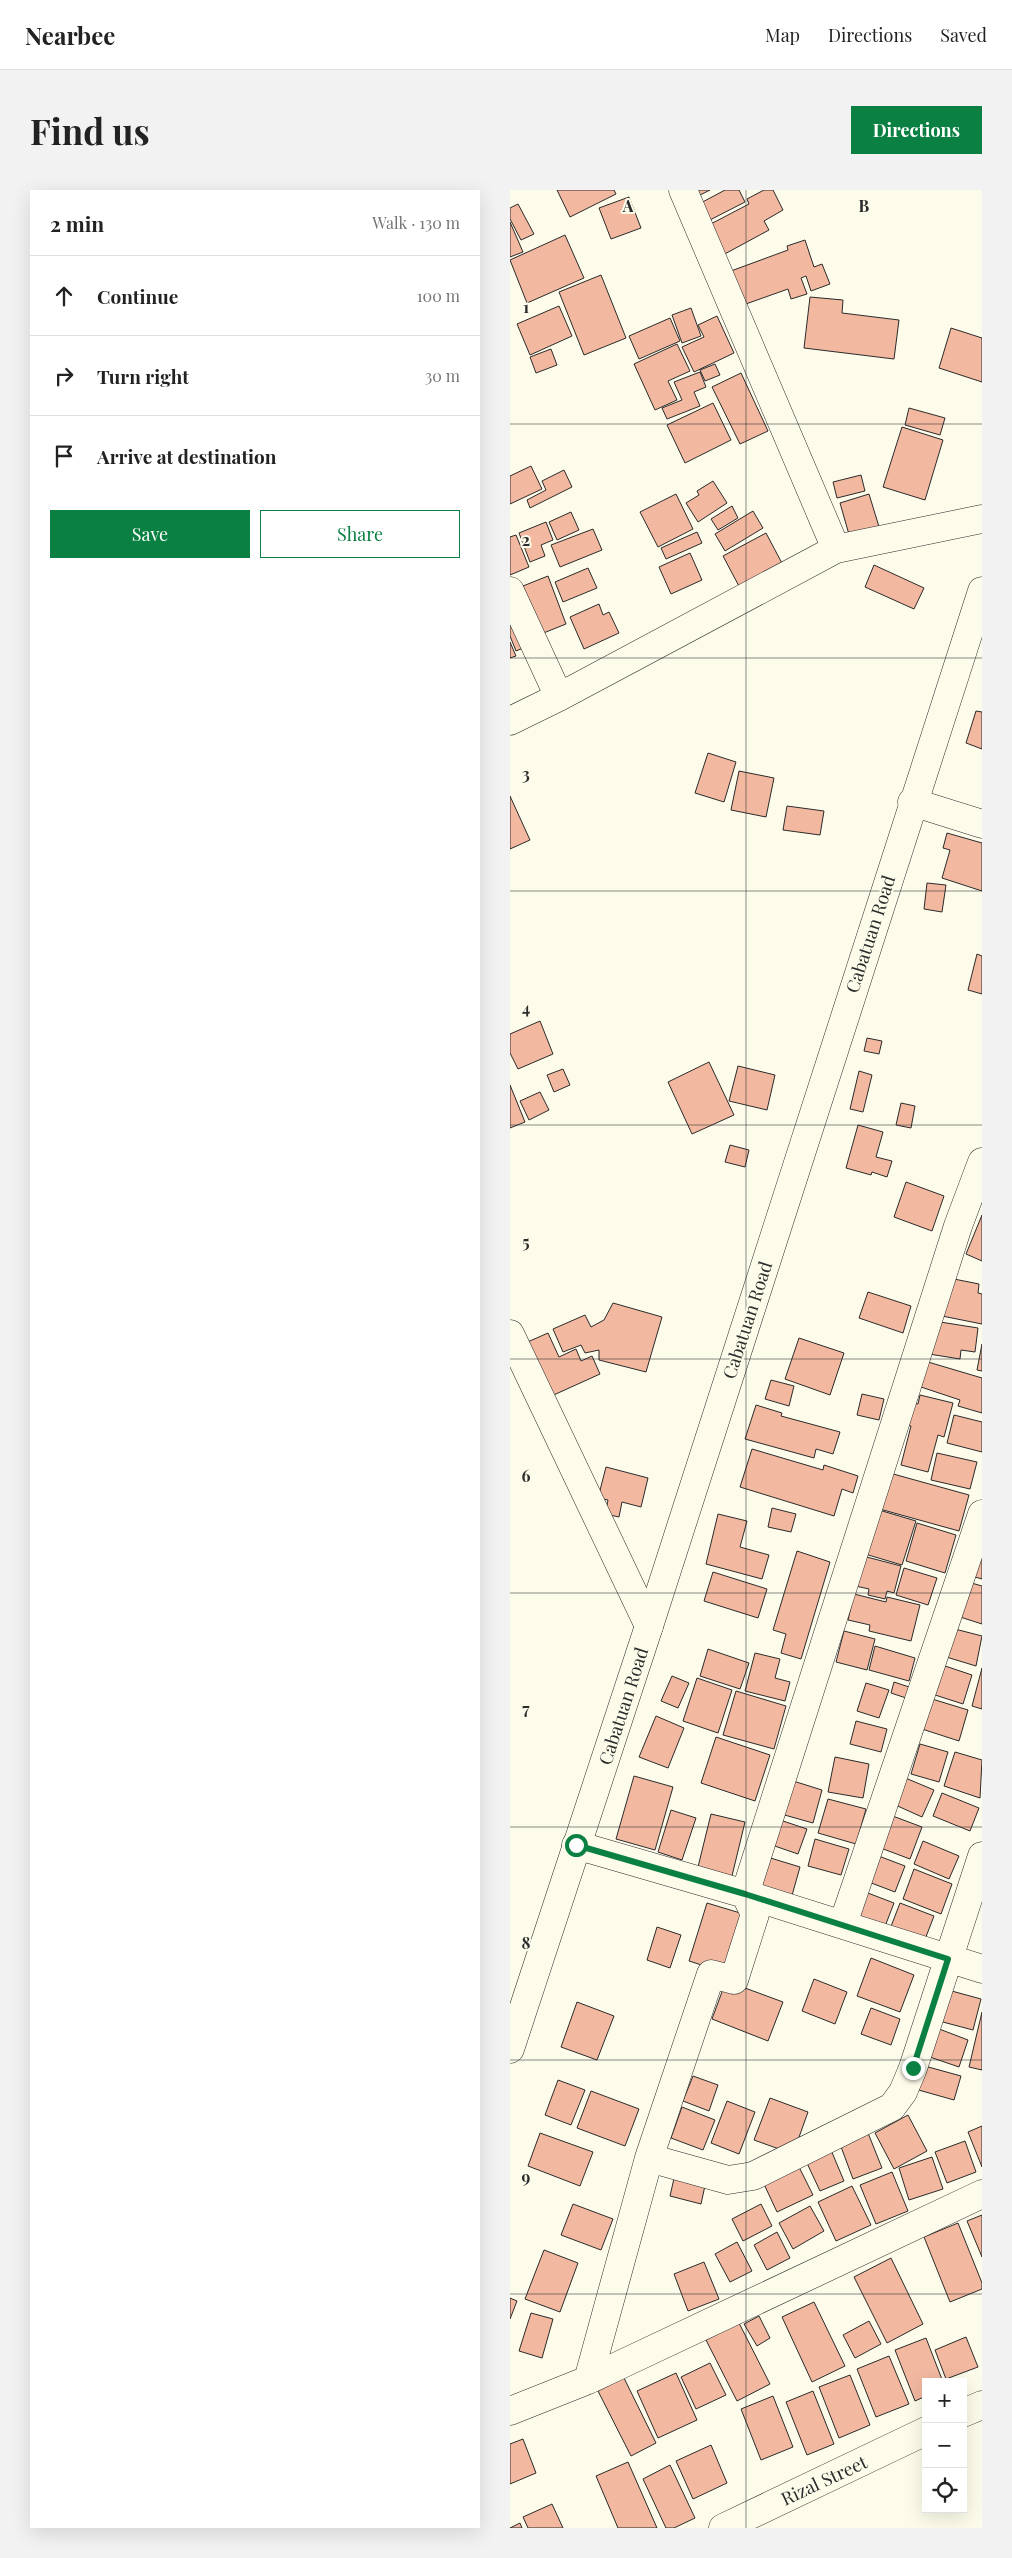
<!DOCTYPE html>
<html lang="en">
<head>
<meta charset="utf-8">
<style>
  body { margin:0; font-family:"Playfair Display",serif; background:#f2f2f2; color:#222 }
  .controls { position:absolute; right:15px; bottom:15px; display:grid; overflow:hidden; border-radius:0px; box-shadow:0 5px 20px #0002 }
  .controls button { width:45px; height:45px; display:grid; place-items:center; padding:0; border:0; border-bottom:1px solid #e0e0e0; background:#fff; color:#222; font:25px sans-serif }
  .stop { position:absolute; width:15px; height:15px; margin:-11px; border:4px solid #0b8043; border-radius:50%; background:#fff }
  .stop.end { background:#0b8043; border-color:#fff; box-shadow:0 1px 5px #0008 }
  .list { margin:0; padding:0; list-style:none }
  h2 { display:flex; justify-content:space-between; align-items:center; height:65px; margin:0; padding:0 20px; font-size:21px }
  h2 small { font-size:16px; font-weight:400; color:#767676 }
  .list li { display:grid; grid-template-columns:32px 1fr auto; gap:15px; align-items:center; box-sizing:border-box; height:80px; padding:0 20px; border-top:1px solid #e0e0e0 }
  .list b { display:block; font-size:19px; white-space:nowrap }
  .list em { font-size:16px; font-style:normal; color:#767676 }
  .actions { display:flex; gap:10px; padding:15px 20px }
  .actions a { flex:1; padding:11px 0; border:1px solid #0b8043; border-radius:0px; text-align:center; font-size:18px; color:#0b8043 }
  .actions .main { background:#0b8043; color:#fff }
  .icon { flex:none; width:28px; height:28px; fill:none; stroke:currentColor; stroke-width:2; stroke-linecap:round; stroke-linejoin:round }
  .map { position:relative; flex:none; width:472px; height:2338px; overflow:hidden; border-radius:0px }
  header { display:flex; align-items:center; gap:30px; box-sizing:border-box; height:70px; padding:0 25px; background:#fff; border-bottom:1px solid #e0e0e0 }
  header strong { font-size:24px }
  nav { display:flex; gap:28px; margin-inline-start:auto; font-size:18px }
  .intro { display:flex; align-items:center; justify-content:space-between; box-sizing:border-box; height:120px; padding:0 30px }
  h1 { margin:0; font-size:35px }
  .button { padding:12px 22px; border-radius:0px; background:#0b8043; color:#fff; font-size:18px; font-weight:700 }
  main { display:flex; gap:30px; padding:0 30px }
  aside { flex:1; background:#fff; border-radius:0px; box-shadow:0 5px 20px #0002 }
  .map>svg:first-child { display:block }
  .building { fill:#f2b8a0; stroke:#2b2b2b }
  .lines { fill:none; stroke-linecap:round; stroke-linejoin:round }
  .minor-casing { stroke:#2b2b2b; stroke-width:29 }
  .highway-casing { stroke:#2b2b2b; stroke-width:29 }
  .minor { stroke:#fdfbea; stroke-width:28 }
  .highway { stroke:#fdfbea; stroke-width:28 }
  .route { stroke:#0b8043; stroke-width:6 }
  .grid { fill:none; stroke:#2b2b2b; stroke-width:1; stroke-opacity:0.55 }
  .labels { text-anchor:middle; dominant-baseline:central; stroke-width:4; stroke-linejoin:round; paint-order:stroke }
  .street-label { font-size:18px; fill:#2b2b2b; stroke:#fdfbea }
  .grid-label { font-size:16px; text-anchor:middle; font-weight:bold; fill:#2b2b2b; stroke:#fdfbea; stroke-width:4; stroke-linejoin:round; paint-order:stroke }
</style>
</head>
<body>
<header>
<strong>Nearbee</strong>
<nav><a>Map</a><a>Directions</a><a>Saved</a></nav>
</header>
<div class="intro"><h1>Find us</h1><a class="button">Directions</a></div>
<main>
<aside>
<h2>2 min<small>Walk · 130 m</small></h2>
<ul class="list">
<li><svg class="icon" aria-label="ahead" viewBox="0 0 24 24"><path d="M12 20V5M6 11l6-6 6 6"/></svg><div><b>Continue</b></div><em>100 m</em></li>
<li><svg class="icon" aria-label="right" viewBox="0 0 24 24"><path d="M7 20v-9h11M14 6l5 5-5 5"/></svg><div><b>Turn right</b></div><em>30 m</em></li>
<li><svg class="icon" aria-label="arrive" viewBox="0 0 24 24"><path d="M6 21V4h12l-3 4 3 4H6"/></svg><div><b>Arrive at destination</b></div></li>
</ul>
<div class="actions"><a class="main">Save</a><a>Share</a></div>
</aside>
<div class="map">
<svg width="472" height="2338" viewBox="0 0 472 2338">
  <rect width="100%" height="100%" fill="#fdfbea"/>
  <path class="building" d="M 47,0 L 104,0 L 106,4 L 60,27 Z
    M 188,0 L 200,0 L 190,5 Z
    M 215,0 L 229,0 L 235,12 L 196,32 L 187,15 Z
    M 254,0 L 263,0 L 273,20 L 254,31 L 259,40 L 211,66 L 195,37 L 239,14 L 237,9 Z
    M 119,7 L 131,38 L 101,49 L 89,18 Z
    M 8,14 L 24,44 L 11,50 L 0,29 L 0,18 Z
    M 0,32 L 13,62 L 0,67 Z
    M 55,45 L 74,88 L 17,113 L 0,70 Z
    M 295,50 L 304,77 L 312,74 L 320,94 L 301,101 L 296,86 L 291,88 L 297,104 L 281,109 L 278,99 L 233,115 L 221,81 L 278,60 L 277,56 Z
    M 91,85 L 116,148 L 74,165 L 49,102 Z
    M 300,107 L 333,110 L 332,123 L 389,130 L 384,169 L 294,158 Z
    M 49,116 L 62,146 L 20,165 L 7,134 Z
    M 181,118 L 191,146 L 172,153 L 162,125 Z
    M 207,126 L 224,163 L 184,182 L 172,157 L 194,147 L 188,135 Z
    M 160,128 L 170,151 L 129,169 L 119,146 Z
    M 441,138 L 472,148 L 472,192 L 429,178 Z
    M 167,154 L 180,181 L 158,191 L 167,210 L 145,220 L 124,174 Z
    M 41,159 L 47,175 L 26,183 L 20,167 Z
    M 205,174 L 210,185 L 195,191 L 190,180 Z
    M 190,182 L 196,197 L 184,202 L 190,216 L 157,229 L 152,218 L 172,210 L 164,192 Z
    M 231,183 L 258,241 L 230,254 L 202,197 Z
    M 203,213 L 221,250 L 175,273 L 157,235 Z
    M 399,218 L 435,228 L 430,245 L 395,235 Z
    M 392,237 L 433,250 L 415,310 L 373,297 Z
    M 21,276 L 32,299 L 0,314 L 0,286 Z
    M 54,280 L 62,297 L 20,318 L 17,310 L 36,300 L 32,291 Z
    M 351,285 L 355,301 L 327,308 L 323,292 Z
    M 203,291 L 217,313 L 188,332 L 176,313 L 189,305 L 187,301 Z
    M 166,304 L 183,339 L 148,357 L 130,322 Z
    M 359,304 L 370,340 L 340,348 L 330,313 Z
    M 222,316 L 228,328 L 208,340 L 201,329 Z
    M 243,321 L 253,338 L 215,361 L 205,344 Z
    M 61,322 L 69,340 L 47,350 L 39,332 Z
    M 36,332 L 43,350 L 31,355 L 35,366 L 20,372 L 9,343 Z
    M 83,339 L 92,360 L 50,377 L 41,355 Z
    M 187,342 L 192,353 L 156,369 L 151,358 Z
    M 256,343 L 274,377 L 231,400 L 213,366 Z
    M 6,345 L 19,377 L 0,385 L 0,347 Z
    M 180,363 L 192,390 L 161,404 L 149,377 Z
    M 364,375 L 414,398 L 404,419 L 355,397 Z
    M 78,378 L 87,398 L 53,412 L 45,392 Z
    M 38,386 L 56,434 L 31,444 L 13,396 Z
    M 89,414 L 93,425 L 99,422 L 109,443 L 74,459 L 60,427 Z
    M 7,431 L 18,456 L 6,461 L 0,446 L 0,434 Z
    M 0,452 L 6,466 L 0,468 Z
    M 466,521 L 472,522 L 472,559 L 456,553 Z
    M 198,563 L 226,572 L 214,612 L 185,603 Z
    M 229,581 L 264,588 L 256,627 L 221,620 Z
    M 0,606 L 20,650 L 0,659 Z
    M 277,616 L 314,621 L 310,645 L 273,640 Z
    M 437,643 L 472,653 L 472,701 L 432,688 L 440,660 L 433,658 Z
    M 417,693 L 436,695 L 432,722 L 414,719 Z
    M 467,764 L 472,766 L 472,804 L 458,800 Z
    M 30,831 L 43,864 L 8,879 L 0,863 L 0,844 Z
    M 357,848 L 372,851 L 369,864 L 354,861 Z
    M 199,872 L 224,925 L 182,944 L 158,892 Z
    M 228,876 L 265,885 L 257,920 L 219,911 Z
    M 53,879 L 60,895 L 44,902 L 37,885 Z
    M 349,881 L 362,885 L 353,922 L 340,919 Z
    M 0,895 L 15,932 L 0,938 Z
    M 30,902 L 39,920 L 19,930 L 10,911 Z
    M 391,913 L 405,916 L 401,938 L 386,935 Z
    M 348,935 L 373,942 L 366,967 L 382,971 L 377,987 L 362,982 L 361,985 L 336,978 Z
    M 220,955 L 239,960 L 235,977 L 215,972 Z
    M 396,992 L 434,1006 L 422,1041 L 384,1027 Z
    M 472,1025 L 472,1071 L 456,1064 Z
    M 439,1088 L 469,1094 L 468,1103 L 472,1104 L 472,1134 L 432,1126 Z
    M 358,1102 L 401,1116 L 393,1143 L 349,1128 Z
    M 103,1113 L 152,1127 L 136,1182 L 89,1170 L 89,1160 L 75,1163 L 71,1155 L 53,1162 L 43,1139 L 75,1125 L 81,1137 L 94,1130 Z
    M 424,1131 L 468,1138 L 465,1162 L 451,1160 L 450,1169 L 419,1164 Z
    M 38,1143 L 49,1167 L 66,1159 L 71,1171 L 82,1166 L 90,1184 L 37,1208 L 13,1154 Z
    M 289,1148 L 334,1163 L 320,1205 L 275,1189 Z
    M 472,1154 L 472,1181 L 467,1180 Z
    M 418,1172 L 472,1188 L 472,1223 L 448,1216 L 450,1210 L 411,1197 Z
    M 261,1190 L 284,1196 L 279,1216 L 255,1209 Z
    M 352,1204 L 374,1209 L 369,1230 L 347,1225 Z
    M 410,1205 L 443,1213 L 434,1247 L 428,1245 L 418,1282 L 391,1275 L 401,1236 L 393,1234 L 398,1212 L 408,1214 Z
    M 246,1215 L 272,1223 L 271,1226 L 330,1242 L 323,1264 L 306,1259 L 304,1268 L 235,1249 Z
    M 444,1225 L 472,1232 L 472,1262 L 437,1253 Z
    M 242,1259 L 313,1280 L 314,1275 L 348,1286 L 343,1303 L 332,1299 L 324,1326 L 230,1297 Z
    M 427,1263 L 467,1272 L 460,1299 L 421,1290 Z
    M 96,1277 L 138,1288 L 131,1317 L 112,1312 L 109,1327 L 95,1324 L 98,1310 L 88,1308 Z
    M 376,1282 L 459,1305 L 449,1341 L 366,1318 Z
    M 262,1318 L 286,1324 L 281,1342 L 258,1337 Z
    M 369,1320 L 406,1331 L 392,1375 L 355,1364 Z
    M 208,1324 L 237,1331 L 230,1357 L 259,1365 L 252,1389 L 196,1374 Z
    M 407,1333 L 446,1345 L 435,1383 L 396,1371 Z
    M 287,1361 L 320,1372 L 291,1469 L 271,1463 L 276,1444 L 263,1440 Z
    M 472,1363 L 472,1389 L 458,1385 Z
    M 349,1365 L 391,1376 L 384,1403 L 377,1401 L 375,1409 L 358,1405 L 359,1399 L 341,1395 Z
    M 394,1378 L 427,1388 L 418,1415 L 386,1405 Z
    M 203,1382 L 257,1399 L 248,1428 L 194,1411 Z
    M 458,1392 L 472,1396 L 472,1434 L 447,1426 Z
    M 344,1404 L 376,1412 L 377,1407 L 410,1415 L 401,1451 L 359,1441 L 360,1435 L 338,1430 Z
    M 441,1438 L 472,1446 L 466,1476 L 433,1466 Z
    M 334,1441 L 365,1449 L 357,1480 L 326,1472 Z
    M 365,1456 L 405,1468 L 399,1491 L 359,1480 Z
    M 198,1459 L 239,1473 L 230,1499 L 190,1486 Z
    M 245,1463 L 270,1469 L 265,1488 L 280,1492 L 275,1511 L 235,1501 Z
    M 432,1475 L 462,1485 L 453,1514 L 422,1504 Z
    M 472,1478 L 472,1519 L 462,1516 Z
    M 162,1486 L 179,1493 L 168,1518 L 151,1511 Z
    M 187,1488 L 222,1500 L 208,1543 L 173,1531 Z
    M 384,1492 L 399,1497 L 396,1508 L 381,1503 Z
    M 356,1493 L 379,1500 L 369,1528 L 347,1521 Z
    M 226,1501 L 276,1516 L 264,1559 L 213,1545 Z
    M 422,1509 L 458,1520 L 449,1551 L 412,1539 Z
    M 146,1526 L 174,1538 L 158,1578 L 129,1567 Z
    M 346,1531 L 377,1539 L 371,1562 L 340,1554 Z
    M 206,1547 L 260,1565 L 245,1611 L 191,1593 Z
    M 410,1554 L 438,1562 L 429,1592 L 401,1584 Z
    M 445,1562 L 472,1570 L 470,1608 L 434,1596 Z
    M 325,1567 L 359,1574 L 353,1608 L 318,1602 Z
    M 124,1586 L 163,1597 L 145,1660 L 106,1649 Z
    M 393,1587 L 424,1600 L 412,1627 L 381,1613 Z
    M 280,1590 L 312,1600 L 303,1633 L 271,1624 Z
    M 432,1603 L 469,1618 L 460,1641 L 423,1626 Z
    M 318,1609 L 356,1619 L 346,1654 L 308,1643 Z
    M 161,1620 L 186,1628 L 172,1670 L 148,1662 Z
    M 201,1624 L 235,1632 L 221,1690 L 187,1681 Z
    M 380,1625 L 412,1637 L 400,1669 L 368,1657 Z
    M 264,1628 L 297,1639 L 288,1664 L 256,1653 Z
    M 305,1649 L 339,1659 L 331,1685 L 298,1676 Z
    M 413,1651 L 449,1666 L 439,1689 L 404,1674 Z
    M 366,1665 L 395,1676 L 385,1702 L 356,1691 Z
    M 254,1666 L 290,1677 L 281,1709 L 245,1698 Z
    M 404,1679 L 442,1694 L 431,1724 L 393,1709 Z
    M 350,1700 L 384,1713 L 374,1739 L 340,1726 Z
    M 197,1713 L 237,1725 L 220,1784 L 179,1771 Z
    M 390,1713 L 424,1726 L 414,1752 L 380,1739 Z
    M 147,1737 L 171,1745 L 160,1778 L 137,1770 Z
    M 361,1768 L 404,1785 L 390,1822 L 347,1806 Z
    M 304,1789 L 337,1802 L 325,1834 L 292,1821 Z
    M 216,1791 L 273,1812 L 258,1851 L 202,1829 Z
    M 438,1800 L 471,1809 L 463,1840 L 429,1831 Z
    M 67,1812 L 104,1826 L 87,1870 L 51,1857 Z
    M 361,1818 L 390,1829 L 381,1855 L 351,1844 Z
    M 472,1822 L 472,1880 L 459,1877 Z
    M 424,1837 L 458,1850 L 449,1877 L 414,1865 Z
    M 411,1875 L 451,1886 L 444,1910 L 405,1899 Z
    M 183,1886 L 208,1895 L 199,1921 L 173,1911 Z
    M 48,1890 L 75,1900 L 61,1935 L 35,1925 Z
    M 81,1901 L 129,1919 L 115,1956 L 67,1938 Z
    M 260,1908 L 298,1922 L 283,1964 L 244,1950 Z
    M 217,1911 L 245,1922 L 229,1964 L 201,1953 Z
    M 172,1917 L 205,1930 L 193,1960 L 161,1948 Z
    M 398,1925 L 417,1961 L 384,1979 L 365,1943 Z
    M 472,1936 L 472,1977 L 458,1942 Z
    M 30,1943 L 83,1962 L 70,1996 L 18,1976 Z
    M 358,1943 L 372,1978 L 343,1989 L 330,1954 Z
    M 455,1951 L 466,1982 L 437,1993 L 425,1962 Z
    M 321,1960 L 334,1991 L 310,2001 L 296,1971 Z
    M 422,1967 L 433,1999 L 399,2010 L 389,1978 Z
    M 288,1975 L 303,2005 L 267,2022 L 253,1992 Z
    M 382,1982 L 398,2021 L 366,2034 L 350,1995 Z
    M 165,1984 L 196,1991 L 191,2014 L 160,2006 Z
    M 342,1996 L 361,2035 L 326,2051 L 308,2012 Z
    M 63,2014 L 103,2029 L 91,2060 L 51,2045 Z
    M 251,2014 L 262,2036 L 233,2051 L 222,2029 Z
    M 300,2016 L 314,2041 L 283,2059 L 269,2033 Z
    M 472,2025 L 472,2067 L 457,2031 Z
    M 448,2033 L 472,2093 L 472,2099 L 440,2112 L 414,2047 Z
    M 267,2042 L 280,2068 L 257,2080 L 244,2055 Z
    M 227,2052 L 242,2081 L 220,2092 L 205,2064 Z
    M 34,2060 L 68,2073 L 50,2122 L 15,2109 Z
    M 381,2068 L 413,2134 L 377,2153 L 344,2087 Z
    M 194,2072 L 209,2109 L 178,2121 L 164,2084 Z
    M 0,2108 L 7,2111 L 0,2129 Z
    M 304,2112 L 335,2176 L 302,2192 L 272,2127 Z
    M 21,2123 L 43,2129 L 32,2168 L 9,2161 Z
    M 249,2126 L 260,2148 L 247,2156 L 234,2134 Z
    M 359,2131 L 371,2154 L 345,2168 L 333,2145 Z
    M 229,2133 L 260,2194 L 227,2211 L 196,2150 Z
    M 456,2147 L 468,2177 L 436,2189 L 425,2160 Z
    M 416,2148 L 433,2192 L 416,2192 L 416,2206 L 405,2211 L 385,2160 Z
    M 379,2166 L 399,2214 L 366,2227 L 347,2179 Z
    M 200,2173 L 216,2205 L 186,2219 L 171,2187 Z
    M 166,2183 L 187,2230 L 148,2248 L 127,2201 Z
    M 340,2185 L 360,2235 L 329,2248 L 309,2197 Z
    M 114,2188 L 146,2253 L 121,2266 L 88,2201 Z
    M 303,2201 L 324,2254 L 297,2265 L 276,2212 Z
    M 263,2206 L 283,2257 L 251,2270 L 231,2219 Z
    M 13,2249 L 26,2283 L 0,2294 L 0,2254 Z
    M 201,2255 L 217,2293 L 183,2309 L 166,2271 Z
    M 118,2272 L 147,2338 L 108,2338 L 86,2286 Z
    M 160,2275 L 185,2328 L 164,2338 L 156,2338 L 133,2289 Z
    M 42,2314 L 53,2338 L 18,2338 L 13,2327 Z
    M 10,2333 L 12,2338 L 0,2338 Z"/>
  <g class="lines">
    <defs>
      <path id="minor" d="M 173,0 L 326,359
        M 0,401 L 49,507
        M 0,531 L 49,507 L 326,359 L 472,329
        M 402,612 L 472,634
        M 0,1144 L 139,1436
        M 66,1655 L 235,1704 L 472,1779
        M 333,1734 L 472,1324
        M 139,1968 L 218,1990 L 243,1986 L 382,1917 L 393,1902 L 403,1878 L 472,1666
        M 78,2190 L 139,1968 L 201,1784 L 224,1790 L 245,1724 L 235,1704 L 448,1036 L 472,972
        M 0,2221 L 78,2190 L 472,2004
        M 453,2223 L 472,2215
        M 213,2338 L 416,2241"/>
      <path id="highway" d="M 0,1859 L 139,1436 L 472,401"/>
    </defs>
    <use href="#minor" class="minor-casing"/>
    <use href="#highway" class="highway-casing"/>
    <use href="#minor" class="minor"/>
    <use href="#highway" class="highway"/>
  </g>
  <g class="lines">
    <path class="route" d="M 66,1655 L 235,1704 L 438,1769 L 403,1878"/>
  </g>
  <path class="grid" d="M 236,0 L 236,2338M 0,234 L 472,234M 0,468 L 472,468M 0,701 L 472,701M 0,935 L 472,935M 0,1169 L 472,1169M 0,1403 L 472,1403M 0,1637 L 472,1637M 0,1870 L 472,1870M 0,2104 L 472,2104"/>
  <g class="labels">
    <g class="street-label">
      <text transform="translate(360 744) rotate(-72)">Cabatuan Road</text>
      <text transform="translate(237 1130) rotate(-72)">Cabatuan Road</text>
      <text transform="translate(113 1516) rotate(-72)">Cabatuan Road</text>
      <text transform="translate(314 2290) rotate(-25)">Rizal Street</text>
    </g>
  </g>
  <g class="grid-label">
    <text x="118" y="22">A</text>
    <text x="354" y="22">B</text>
    <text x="16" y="123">1</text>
    <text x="16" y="356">2</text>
    <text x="16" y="590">3</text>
    <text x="16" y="824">4</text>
    <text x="16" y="1058">5</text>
    <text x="16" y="1292">6</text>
    <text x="16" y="1525">7</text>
    <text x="16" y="1759">8</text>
    <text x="16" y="1993">9</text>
  </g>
</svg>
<div class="controls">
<button>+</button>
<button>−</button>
<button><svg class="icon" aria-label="locate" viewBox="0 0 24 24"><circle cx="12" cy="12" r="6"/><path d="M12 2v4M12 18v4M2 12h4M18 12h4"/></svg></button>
</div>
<div class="stop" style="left:66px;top:1655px"></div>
<div class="stop end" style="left:403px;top:1878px"></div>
</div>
</main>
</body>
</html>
